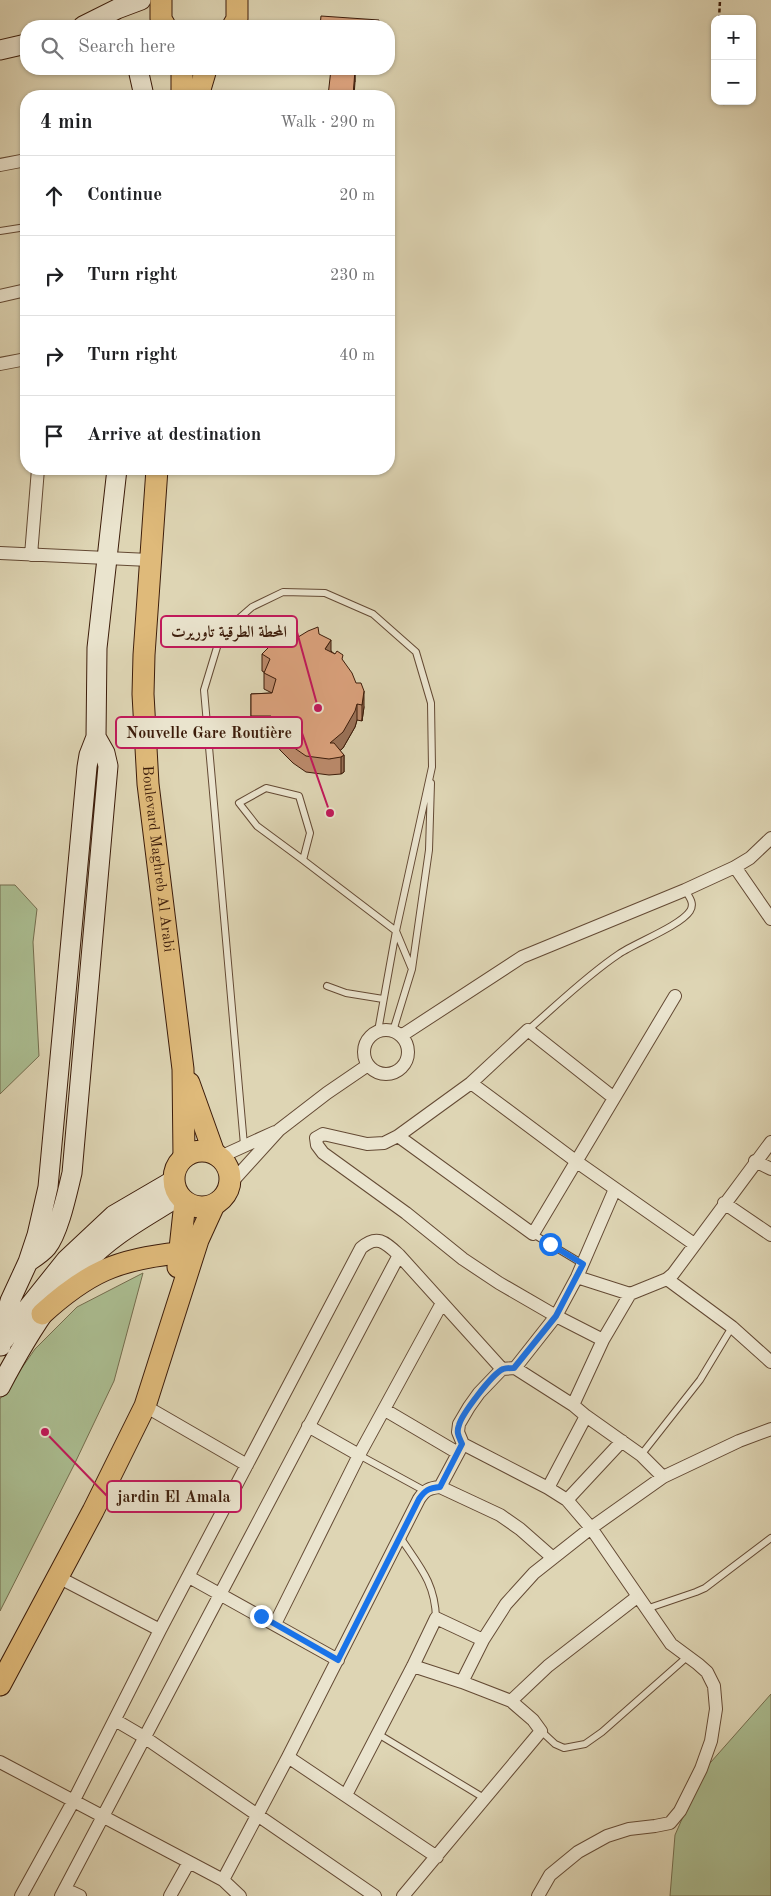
<!DOCTYPE html>
<html lang="en">
<head>
<meta charset="utf-8">
<style>
  body { margin:0; font-family:"Old Standard TT",Amiri,serif; background:#f2f2f2; color:#202124 }
  .controls { position:absolute; right:15px; top:15px; display:grid; overflow:hidden; border-radius:10px; box-shadow:0 1px 4px #0004 }
  .controls button { width:45px; height:45px; display:grid; place-items:center; padding:0; border:0; border-bottom:1px solid #e0e0e0; background:#fff; color:#202124; font:25px sans-serif }
  .stop { position:absolute; width:15px; height:15px; margin:-11px; border:4px solid #1a73e8; border-radius:50%; background:#fff }
  .stop.end { background:#1a73e8; border-color:#fff; box-shadow:0 1px 5px #0008 }
  .list { margin:0; padding:0; list-style:none }
  h2 { display:flex; justify-content:space-between; align-items:center; height:65px; margin:0; padding:0 20px; font-size:21px }
  h2 small { font-size:16px; font-weight:400; color:#757577 }
  .list li { display:grid; grid-template-columns:32px 1fr auto; gap:15px; align-items:center; box-sizing:border-box; height:80px; padding:0 20px; border-top:1px solid #e0e0e0 }
  .list b { display:block; font-size:19px; white-space:nowrap }
  .list em { font-size:16px; font-style:normal; color:#757577 }
  .icon { flex:none; width:28px; height:28px; fill:none; stroke:currentColor; stroke-width:2; stroke-linecap:round; stroke-linejoin:round }
  .map { position:relative; flex:none; width:771px; height:1896px; overflow:hidden }
  .search { position:absolute; background:#fff; box-shadow:0 1px 4px #0004; left:20px; top:20px; width:375px; height:55px; display:flex; align-items:center; gap:12px; box-sizing:border-box; padding:0 18px; border-radius:20px; color:#757577; font-size:19px }
  .panel { position:absolute; background:#fff; box-shadow:0 1px 4px #0004; left:20px; top:90px; width:375px; height:385px; border-radius:20px }
  .map>svg:first-child { display:block }
  .green { fill:#abbe92; stroke:#746d4e }
  .lines { fill:none; stroke-linecap:round; stroke-linejoin:round }
  .lane-casing { stroke:#644a34; stroke-width:8 }
  .street-casing { stroke:#644a34; stroke-width:14 }
  .secondary-casing { stroke:#3c1c0a; stroke-width:21 }
  .primary-casing { stroke:#3c1c0a; stroke-width:23 }
  .path { stroke:#3c1c0a; stroke-width:2.5; stroke-dasharray:4 2.5; stroke-linecap:butt }
  .lane { stroke:#eae4ce; stroke-width:6 }
  .street { stroke:#eae4ce; stroke-width:12 }
  .secondary { stroke:#eae4ce; stroke-width:19 }
  .primary { stroke:#dfba7a; stroke-width:21 }
  .wall { fill:#bb8a6b; stroke:#3c1c0a }
  .shaded-wall { fill:#997157; stroke:#3c1c0a }
  .building { fill:#daa17c; stroke:#3c1c0a }
  .route { stroke:#1a73e8; stroke-width:6 }
  .labels { text-anchor:middle; dominant-baseline:central; stroke-width:4; stroke-linejoin:round; paint-order:stroke }
  .street-label { font-size:15px; fill:#3c1c0a; stroke:#eae4ce }
  .leader { fill:none; stroke:#c2185b; stroke-width:2 }
  .callout-dot { fill:#c2185b; stroke:#eae4ce; stroke-width:2 }
  .callout { fill:#eae4ce; stroke:#c2185b; stroke-width:2 }
  .callout-label { font-size:16px; text-anchor:middle; font-weight:bold; fill:#3c1c0a }
</style>
</head>
<body>
<div class="map">
<svg width="771" height="1896" viewBox="0 0 771 1896">
  <rect width="100%" height="100%" fill="#ded5b4"/>
  <filter id="stains"><feTurbulence type="fractalNoise" baseFrequency=".004" numOctaves="4"/><feColorMatrix values="0 0 0 0 .2 0 0 0 0 .09 0 0 0 0 .02 0 0 0 .5 -.17"/></filter>
  <radialGradient id="worn" r=".72"><stop offset=".6" stop-color="#630" stop-opacity="0"/><stop offset="1" stop-color="#630" stop-opacity=".3"/></radialGradient>
  <path class="green" d="M 0,885 L 15,885 L 37,909 L 33,942 L 39,1056 L 0,1094 Z
    M 143,1273 L 114,1381 L 74,1465 L 0,1611 L 0,1399 L 35,1349 L 77,1307 Z
    M 771,1694 L 771,1896 L 670,1896 L 675,1835 L 703,1771 Z"/>
  <g class="lines">
    <defs>
      <path id="lane" d="M 0,231 L 26,227
        M 266,788 L 299,796 L 310,833 L 303,860 L 257,826 L 239,803 Z
        M 303,860 L 396,931 L 411,967
        M 327,986 L 346,993 L 383,999
        M 528,1030 C 557,1005 586,976 619,954 C 635,943 680,926 690,911 C 695,903 689,897 685,890
        M 393,1031 L 412,969 L 429,850 L 431,783
        M 244,1145 L 204,690 L 221,634 L 252,607 L 283,592 L 325,593 L 373,614 L 416,652 L 431,703 L 432,767 L 396,931 L 378,1031
        M 533,1234 L 583,1264
        M 359,1455 L 425,1491
        M 641,1455 L 700,1380 L 732,1327
        M 400,1537 C 419,1566 435,1582 436,1618
        M 646,1609 L 696,1592 L 705,1588 L 771,1538
        M 541,1731 L 555,1744 L 564,1748 L 585,1744 L 602,1732 L 687,1657
        M 378,1734 L 484,1798"/>
      <path id="street" d="M 0,165 L 26,160
        M 0,296 L 26,290
        M 0,364 L 26,359
        M 0,553 L 149,560
        M 31,555 L 38,469
        M 735,867 L 771,919
        M364 1052a22 22 0 1 1 44 0a22 22 0 1 1-44 0Z
        M 401,1036 L 522,957 L 685,890 L 735,867 L 750,858 L 771,838
        M 471,1083 L 577,1162 L 694,1244
        M 398,1136 L 533,1234 L 675,996
        M 220,1157 L 275,1132
        M 755,1161 L 771,1169
        M 230,1184 L 279,1130 L 327,1093 L 368,1065
        M 724,1203 L 771,1235
        M 577,1277 L 630,1294 L 667,1279 L 673,1274 L 771,1142
        M 667,1279 L 732,1327 L 771,1362
        M 603,1340 L 556,1316 L 499,1283 L 463,1259 L 406,1213 L 323,1153 L 317,1145 L 316,1138 L 323,1134 L 367,1144 L 384,1143 L 398,1136 L 471,1083 L 528,1030 L 614,1098
        M 515,1368 L 573,1405
        M 145,1406 L 247,1465
        M 385,1410 L 458,1453
        M 586,1416 L 641,1455 L 663,1477
        M 308,1426 L 359,1455
        M 463,1444 L 548,1488 L 567,1500 L 591,1528 L 671,1644 L 698,1664 L 707,1672 L 714,1686 L 716,1709 L 711,1741 L 701,1769 L 680,1811 L 670,1823 L 655,1826 L 629,1829 L 607,1836 L 578,1852 L 550,1875 L 538,1896
        M 440,1487 L 500,1515 L 520,1529 L 553,1558
        M 548,1488 L 586,1416 L 573,1405 L 603,1340 L 630,1294
        M 567,1500 L 622,1441
        M 58,1577 L 160,1630
        M 189,1577 L 338,1660
        M 275,1624 L 359,1455 L 442,1303
        M 413,1666 L 462,1682 L 511,1701 L 548,1666 L 637,1597
        M 462,1682 L 483,1640 L 506,1604 L 534,1573 L 591,1528 L 663,1477 L 739,1441 L 771,1429
        M 115,1720 L 144,1737 L 375,1896
        M 288,1757 L 437,1857
        M 0,1762 L 223,1880 L 240,1896
        M 346,1795 L 413,1666 L 436,1618 L 483,1640
        M 223,1880 L 288,1757 L 419,1499 C 425,1490 429,1488 440,1487 L 463,1444 L 458,1432 L 459,1424 L 469,1407 L 479,1393 L 502,1369 L 515,1368 L 556,1316 L 577,1277 L 615,1189
        M 65,1889 L 80,1896
        M 21,1896 L 74,1800 L 160,1630 L 361,1248 C 377,1234 385,1242 399,1255 L 502,1369
        M 61,1896 L 399,1255
        M 170,1896 L 189,1862
        M 403,1896 L 541,1731 L 533,1720 L 511,1701"/>
      <path id="secondary" d="M 83,26 L 117,9 L 141,0
        M 0,50 L 26,44
        M 138,69 L 144,96
        M 28,1262 C 34,1258 42,1253 47,1247 C 59,1232 67,1193 72,1173 L 108,766 L 105,753 L 96,737
        M 4,1340 L 18,1320 L 66,1260 L 114,1215 L 174,1180
        M 1,1346 L 4,1322 L 10,1301 L 28,1262 L 37,1235 L 48,1187 L 87,767 L 89,755 L 96,737 L 97,648 L 117,469
        M 0,1387 C 30,1330 64,1274 118,1235 C 137,1221 159,1209 179,1196"/>
      <g id="primary">
        <path d="M 161,0 L 161,19 L 165,26"/>
        <path d="M 233,26 L 237,19 L 237,0"/>
        <path d="M 182,69 L 182,96"/>
        <path d="M 198,96 L 206,69"/>
        <path id="s1" d="M 157,469 L 144,655 L 143,694 L 148,784 L 183,1069 L 184,1157"/>
        <path d="M 189,1083 L 214,1153"/>
        <circle cx="202" cy="1179" r="28"/>
        <path d="M 178,1267 L 185,1202"/>
        <path d="M 42,1314 C 87,1273 117,1259 179,1253"/>
        <path d="M 0,1685 L 93,1511 L 145,1406 L 198,1240 L 214,1205"/>
      </g>
    </defs>
    <use href="#lane" class="lane-casing"/>
    <use href="#street" class="street-casing"/>
    <use href="#secondary" class="secondary-casing"/>
    <use href="#primary" class="primary-casing"/>
    <path class="path" d="M 719,19 L 720,0
      M 724,101 L 725,105"/>
    <use href="#lane" class="lane"/>
    <use href="#street" class="street"/>
    <use href="#secondary" class="secondary"/>
    <use href="#primary" class="primary"/>
  </g>
  <path class="wall" d="M 331,69 L 373,69 L 372,73 L 355,71 L 355,82 Z
    M 319,634 L 331,651 L 343,661 L 364,707 L 362,721 L 357,720 L 355,727 L 343,748 L 340,751 L 344,755 L 344,772 L 341,774 L 329,775 L 306,772 L 293,763 L 280,750 L 271,732 L 251,732 L 251,694 L 272,693 L 264,689 L 264,672 L 262,671 L 262,654 L 290,642 Z"/>
  <path class="shaded-wall" d="M 355,70 L 355,82 L 354,96 L 353,96 Z
    M 331,640 L 331,656 L 325,649 Z
    M 364,691 L 364,707 L 362,721 L 362,705 Z
    M 357,704 L 357,720 L 355,727 L 343,748 L 330,759 L 330,743 Z
    M 344,755 L 344,772 L 341,774 L 341,757 Z"/>
  <path class="building" d="M 321,16 L 379,20 L 378,26 L 320,26 Z
    M 331,69 L 355,70 L 353,96 L 328,96 Z
    M 318,627 L 319,634 L 331,640 L 325,649 L 335,654 L 337,651 L 343,655 L 342,659 L 352,673 L 356,683 L 361,683 L 364,691 L 362,705 L 357,704 L 355,711 L 343,732 L 330,743 L 334,743 L 344,755 L 341,757 L 329,759 L 306,756 L 293,747 L 280,734 L 271,716 L 251,716 L 251,694 L 272,693 L 276,679 L 264,673 L 270,659 L 262,654 L 281,635 L 290,642 L 308,631 Z"/>
  <g class="lines">
    <path class="route" d="M 261,1616 L 338,1660 L 419,1499 C 425,1490 429,1488 440,1487 L 462,1444 C 459,1437 456,1433 459,1425 C 462,1414 492,1374 503,1369 C 506,1368 511,1368 514,1368 L 556,1316 L 583,1264 L 550,1244"/>
  </g>
  <g class="labels">
    <g class="street-label">
      <text stroke="none"><textPath href="#s1" startOffset="391">Boulevard Maghreb Al Arabi</textPath></text>
    </g>
  </g>
  <path class="leader" d="M318 708L297 632M330 813L302 733M45 1432L107 1496"/>
  <g class="callout-dot">
    <circle cx="318" cy="708" r="5"/>
    <circle cx="330" cy="813" r="5"/>
    <circle cx="45" cy="1432" r="5"/>
  </g>
  <g class="callout">
    <rect x="161" y="616" width="136" height="31" rx="5"/>
    <rect x="116" y="717" width="186" height="31" rx="5"/>
    <rect x="107" y="1481" width="134" height="31" rx="5"/>
  </g>
  <g class="callout-label">
    <text x="229" y="637">المحطة الطرقية تاوريرت</text>
    <text x="209" y="738">Nouvelle Gare Routière</text>
    <text x="174" y="1502">jardin El Amala</text>
  </g>
  <rect width="100%" height="100%" filter="url(#stains)"/>
  <rect width="100%" height="100%" fill="url(#worn)"/>
</svg>
<div class="controls">
<button>+</button>
<button>−</button>
</div>
<div class="stop" style="left:550px;top:1244px"></div>
<div class="stop end" style="left:261px;top:1616px"></div>
<div class="search"><svg class="icon" aria-label="search" viewBox="0 0 24 24"><circle cx="10" cy="10" r="6"/><path d="M15 15l6 6"/></svg>Search here</div>
<section class="panel">
<h2>4 min<small>Walk · 290 m</small></h2>
<ul class="list">
<li><svg class="icon" aria-label="ahead" viewBox="0 0 24 24"><path d="M12 20V5M6 11l6-6 6 6"/></svg><div><b>Continue</b></div><em>20 m</em></li>
<li><svg class="icon" aria-label="right" viewBox="0 0 24 24"><path d="M7 20v-9h11M14 6l5 5-5 5"/></svg><div><b>Turn right</b></div><em>230 m</em></li>
<li><svg class="icon" aria-label="right" viewBox="0 0 24 24"><path d="M7 20v-9h11M14 6l5 5-5 5"/></svg><div><b>Turn right</b></div><em>40 m</em></li>
<li><svg class="icon" aria-label="arrive" viewBox="0 0 24 24"><path d="M6 21V4h12l-3 4 3 4H6"/></svg><div><b>Arrive at destination</b></div></li>
</ul>
</section>
</div>
</body>
</html>
